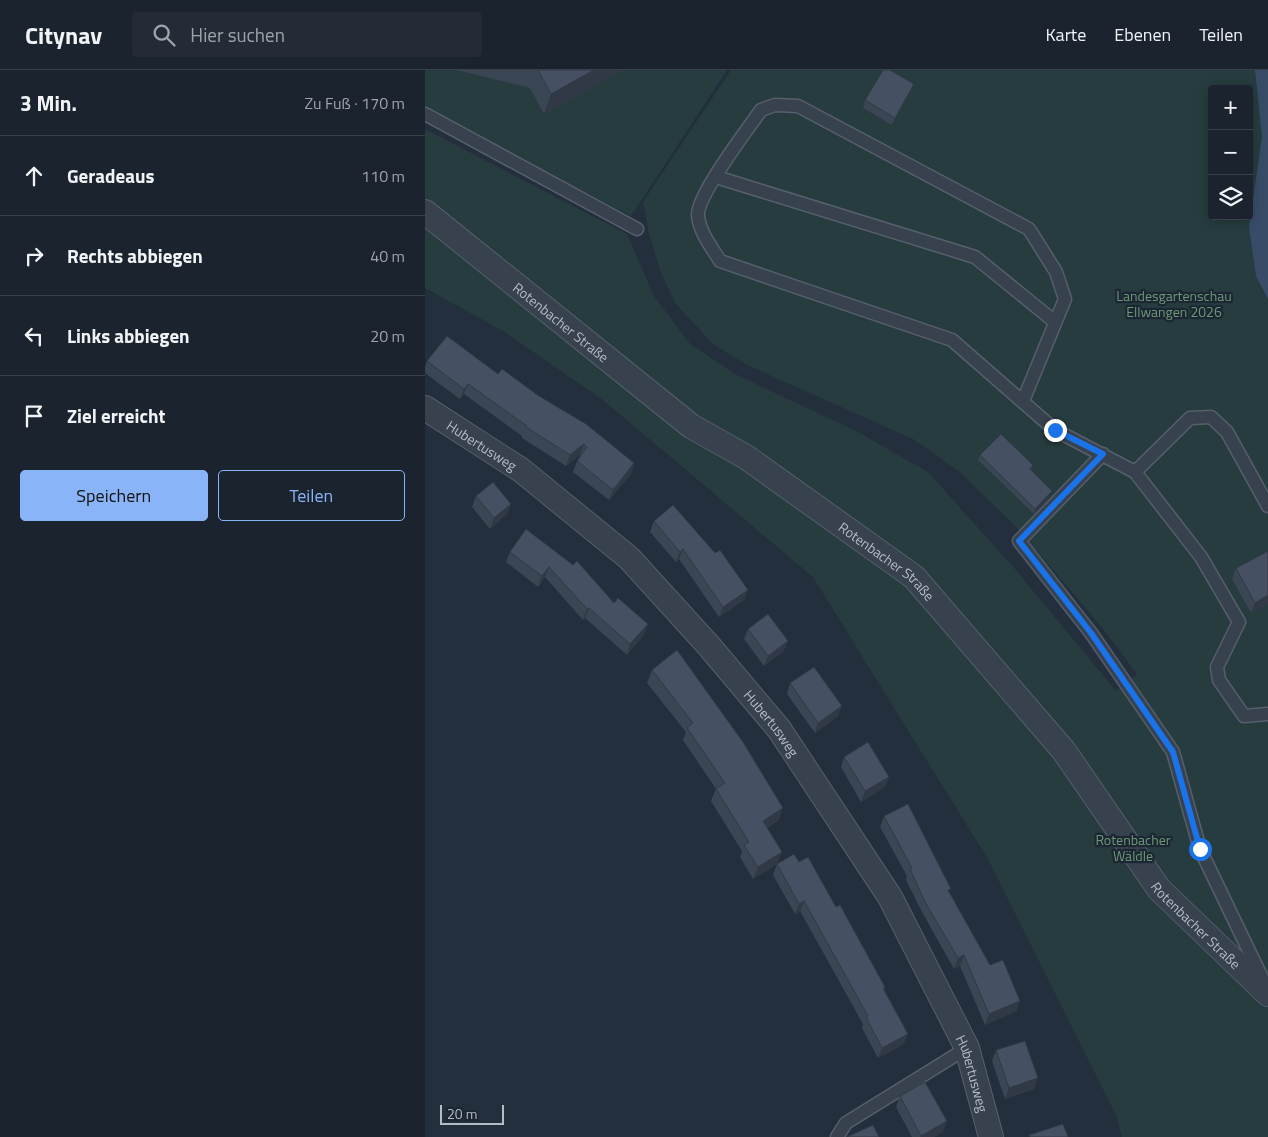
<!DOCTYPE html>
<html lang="de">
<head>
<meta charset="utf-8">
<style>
  body { margin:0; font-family:"Titillium Web",sans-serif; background:#242b36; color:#f1f3f6 }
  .controls { position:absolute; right:15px; top:15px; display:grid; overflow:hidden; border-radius:5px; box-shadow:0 2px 12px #0003 }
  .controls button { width:45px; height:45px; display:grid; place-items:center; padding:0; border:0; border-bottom:1px solid #39404a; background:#1b232e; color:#f1f3f6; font:25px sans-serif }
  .scale { position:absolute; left:15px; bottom:12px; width:64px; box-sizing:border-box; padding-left:5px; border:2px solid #b4bcc9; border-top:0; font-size:14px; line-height:18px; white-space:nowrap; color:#b4bcc9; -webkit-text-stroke:4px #1d2633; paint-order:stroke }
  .stop { position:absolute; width:15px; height:15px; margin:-11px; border:4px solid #1a73e8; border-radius:50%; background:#fff }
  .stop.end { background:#1a73e8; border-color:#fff; box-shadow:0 1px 5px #0008 }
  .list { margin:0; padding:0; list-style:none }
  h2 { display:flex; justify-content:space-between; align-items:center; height:65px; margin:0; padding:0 20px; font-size:21px }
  h2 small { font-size:16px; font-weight:400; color:#a0a4aa }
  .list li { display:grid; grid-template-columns:32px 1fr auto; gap:15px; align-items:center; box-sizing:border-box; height:80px; padding:0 20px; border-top:1px solid #39404a }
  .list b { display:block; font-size:19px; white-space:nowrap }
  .list em { font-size:16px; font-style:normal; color:#a0a4aa }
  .actions { display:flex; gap:10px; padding:15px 20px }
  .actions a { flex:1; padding:11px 0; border:1px solid #8ab4f8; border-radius:5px; text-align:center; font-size:18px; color:#8ab4f8 }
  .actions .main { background:#8ab4f8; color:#111 }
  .icon { flex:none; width:28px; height:28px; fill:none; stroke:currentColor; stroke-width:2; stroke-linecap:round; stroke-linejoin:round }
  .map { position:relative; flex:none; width:843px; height:1067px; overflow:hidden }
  header { display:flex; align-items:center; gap:30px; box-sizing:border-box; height:70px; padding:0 25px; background:#1b232e; border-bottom:1px solid #39404a }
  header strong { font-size:24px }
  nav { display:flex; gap:28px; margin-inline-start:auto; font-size:18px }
  .search { width:350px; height:45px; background:#242b36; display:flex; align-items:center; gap:12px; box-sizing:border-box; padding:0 18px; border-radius:5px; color:#a0a4aa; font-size:19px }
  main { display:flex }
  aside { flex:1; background:#1b232e }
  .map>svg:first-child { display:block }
  .green { fill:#263c3f; fill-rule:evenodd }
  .water { fill:#394c67 }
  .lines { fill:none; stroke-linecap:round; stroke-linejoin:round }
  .lane-casing { stroke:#565f6c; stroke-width:15 }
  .street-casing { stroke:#565f6c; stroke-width:26 }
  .lane { stroke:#38414e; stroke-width:12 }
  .street { stroke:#38414e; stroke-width:24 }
  .wall { fill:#3b4654 }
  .shaded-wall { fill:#303945 }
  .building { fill:#455162; stroke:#303945 }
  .route { stroke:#1a73e8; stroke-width:6 }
  .labels { text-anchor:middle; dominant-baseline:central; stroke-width:4.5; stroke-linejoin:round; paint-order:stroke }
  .park-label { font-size:14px; fill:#6b9a76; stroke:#1d2633 }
  .street-label { font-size:14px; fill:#b4bcc9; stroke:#1d2633 }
</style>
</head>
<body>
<header>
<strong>Citynav</strong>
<div class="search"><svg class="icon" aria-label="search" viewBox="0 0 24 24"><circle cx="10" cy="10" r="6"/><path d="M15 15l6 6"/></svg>Hier suchen</div>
<nav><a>Karte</a><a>Ebenen</a><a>Teilen</a></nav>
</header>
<main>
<aside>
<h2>3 Min.<small>Zu Fuß · 170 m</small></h2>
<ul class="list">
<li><svg class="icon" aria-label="ahead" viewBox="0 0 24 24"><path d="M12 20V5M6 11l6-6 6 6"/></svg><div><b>Geradeaus</b></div><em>110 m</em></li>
<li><svg class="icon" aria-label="right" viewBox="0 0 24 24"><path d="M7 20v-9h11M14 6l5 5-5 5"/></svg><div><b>Rechts abbiegen</b></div><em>40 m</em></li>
<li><svg class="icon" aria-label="left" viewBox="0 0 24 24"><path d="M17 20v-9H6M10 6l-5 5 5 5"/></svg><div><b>Links abbiegen</b></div><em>20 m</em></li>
<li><svg class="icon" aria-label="arrive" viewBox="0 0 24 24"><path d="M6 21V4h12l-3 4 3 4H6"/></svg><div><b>Ziel erreicht</b></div></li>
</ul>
<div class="actions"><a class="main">Speichern</a><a>Teilen</a></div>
</aside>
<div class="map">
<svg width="843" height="1067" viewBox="0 0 843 1067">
  <rect width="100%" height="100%" fill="#242f3e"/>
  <path class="green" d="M 0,0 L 302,0 L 206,146 L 0,40 Z
    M 306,0 L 843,0 L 843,1067 L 697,1067 L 692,1047 L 564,791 L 388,507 L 178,330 L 78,261 L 0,218 L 0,59 L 202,164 L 229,226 L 265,274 L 310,304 L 431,361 L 503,402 L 590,499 L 691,621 L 712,604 L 679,560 L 595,461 L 536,403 L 488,369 L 322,295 L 288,274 L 250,233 L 235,200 L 224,163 L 218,132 ZM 787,19 L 824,19 L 824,146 L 787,146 Z"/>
  <path class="water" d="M 830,0 L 843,0 L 843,229 L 831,206 L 824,157 L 837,67 Z"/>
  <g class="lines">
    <defs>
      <path id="lane" d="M 0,44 L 212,159
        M 291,107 L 550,187 L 630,252
        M 598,331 L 640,229 L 631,202 L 604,159 L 373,36 L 350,35 L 336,40 C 323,59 271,126 273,146 C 275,163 286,176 295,191 L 527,270 L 630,360 L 710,402 L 776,487 L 814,552 L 792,597 L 794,610 L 819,646 L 843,644
        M 678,384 L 594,471 L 666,563 L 748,682 L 775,779 L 838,910
        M 710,402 L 765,348 L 786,347 L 802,362 L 843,436
        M 412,1067 L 421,1053 L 542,978"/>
      <g id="street">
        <path id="s1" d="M 0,142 L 266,356 L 321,387 L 489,507 L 639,681 L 734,819 L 843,924"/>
        <path id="s2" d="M 0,338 L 96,400 L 204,488 L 284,576 L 354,659 L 465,827 L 542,978 L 566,1067"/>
      </g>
    </defs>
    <use href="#lane" class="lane-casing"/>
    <use href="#street" class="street-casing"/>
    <use href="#lane" class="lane"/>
    <use href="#street" class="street"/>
  </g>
  <path class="wall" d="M 32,0 L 198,0 L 119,44 L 105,18 Z
    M 486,21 L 467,55 L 438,38 L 440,30 Z
    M 2,291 L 73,304 L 209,393 L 206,404 L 184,430 L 148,402 L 152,391 L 156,386 L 155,385 L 141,396 L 97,368 L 97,366 L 39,324 L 35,329 L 0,303 L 0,298 Z
    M 555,385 L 608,395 L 606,400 L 625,427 L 609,444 L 553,390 Z
    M 51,426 L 86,434 L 82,444 L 65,459 L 47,437 Z
    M 229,451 L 290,483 L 323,520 L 319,530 L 294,547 L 254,489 L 251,492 L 225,462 Z
    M 101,459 L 189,533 L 223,554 L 219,565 L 202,585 L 160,548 L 158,550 L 120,507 L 113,517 L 81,492 L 85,482 Z
    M 811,498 L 843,534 L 826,543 L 807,509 Z
    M 323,559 L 359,581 L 339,596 L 319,569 Z
    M 227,600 L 354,750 L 342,758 L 357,782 L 352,794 L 328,809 L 315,787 L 317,781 L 286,731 L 291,719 L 258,670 L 261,662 L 222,613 Z
    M 365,613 L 413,646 L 390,663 L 362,624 Z
    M 419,687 L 464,707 L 460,717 L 436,732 L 416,697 Z
    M 459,746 L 524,823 L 565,895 L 592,941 L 560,955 L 535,896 L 529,899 L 497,842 L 481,810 L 482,806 L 455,757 Z
    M 374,792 L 411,837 L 460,917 L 459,920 L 479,974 L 453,988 L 437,958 L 438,954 L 375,841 L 370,844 L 348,805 L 352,794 Z
    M 571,980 L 609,1019 L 580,1029 L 567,991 Z
    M 475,1026 L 518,1062 L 509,1067 L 487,1067 L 471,1037 Z"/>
  <path class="shaded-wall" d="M 169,0 L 198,0 L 119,44 L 126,24 Z
    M 489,14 L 486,21 L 467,55 L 470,48 Z
    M 43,314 L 39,324 L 35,329 L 39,319 Z
    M 159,374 L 155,385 L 141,396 L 145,385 Z
    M 209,393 L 206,404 L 184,430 L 188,420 Z
    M 627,421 L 625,427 L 609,444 L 610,439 Z
    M 86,434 L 82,444 L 65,459 L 69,448 Z
    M 258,479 L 254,489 L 251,492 L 255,482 Z
    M 124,497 L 120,507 L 113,517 L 117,506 Z
    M 323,520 L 319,530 L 294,547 L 298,537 Z
    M 843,525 L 843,534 L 826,543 L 830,533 Z
    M 164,538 L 160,548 L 158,550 L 162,539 Z
    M 223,554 L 219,565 L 202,585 L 205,574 Z
    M 363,571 L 359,581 L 339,596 L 343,586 Z
    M 417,636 L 413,646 L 390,663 L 393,653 Z
    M 464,707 L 460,717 L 436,732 L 440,721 Z
    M 358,738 L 354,750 L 333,763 L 338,751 Z
    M 357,782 L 352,794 L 328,809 L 333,797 Z
    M 379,831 L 375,841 L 370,844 L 374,834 Z
    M 539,885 L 535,896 L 529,899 L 533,888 Z
    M 595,931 L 592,941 L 560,955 L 564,944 Z
    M 483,964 L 479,974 L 453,988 L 457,978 Z
    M 613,1008 L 609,1019 L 580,1029 L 584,1018 Z
    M 522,1051 L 518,1062 L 509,1067 L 495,1067 L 496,1066 Z"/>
  <path class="building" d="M 113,0 L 169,0 L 126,24 Z
    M 458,0 L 465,0 L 489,14 L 470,48 L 440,30 Z
    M 22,266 L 73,304 L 77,299 L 114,326 L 161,354 L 209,393 L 188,420 L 152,391 L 162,377 L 159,374 L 145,385 L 101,357 L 102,356 L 43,314 L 39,319 L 2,291 Z
    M 576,364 L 608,395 L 605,399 L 627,421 L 610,439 L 555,385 Z
    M 68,412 L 86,434 L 69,448 L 51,426 Z
    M 248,435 L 290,483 L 295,480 L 323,520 L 298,537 L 258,479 L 255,482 L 229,451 Z
    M 101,459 L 148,495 L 152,491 L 189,533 L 193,528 L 223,554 L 205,574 L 164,538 L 162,539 L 124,497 L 117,506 L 85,482 Z
    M 843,481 L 843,525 L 830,533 L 811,498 Z
    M 343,544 L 363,571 L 343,586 L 323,559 Z
    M 252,580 L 318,672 L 358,738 L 338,751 L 357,782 L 333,797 L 319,775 L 324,772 L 291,719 L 300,713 L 262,658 L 268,653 L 227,600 Z
    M 389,597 L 417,636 L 393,653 L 365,613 Z
    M 443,672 L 464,707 L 440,721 L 419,687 Z
    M 483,734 L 526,819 L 523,820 L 565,895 L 578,890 L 595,931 L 564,944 L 539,885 L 533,888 L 500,832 L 485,799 L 487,798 L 459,746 Z
    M 369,784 L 374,792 L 383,787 L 411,837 L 415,835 L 460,917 L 458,918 L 483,964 L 457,978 L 441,947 L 443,946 L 379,831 L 374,834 L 352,794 Z
    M 600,971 L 613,1008 L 584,1018 L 571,980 Z
    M 500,1012 L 522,1051 L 496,1066 L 475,1026 Z
    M 638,1054 L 643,1067 L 605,1067 L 604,1065 Z
    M 448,1055 L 454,1067 L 422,1067 Z"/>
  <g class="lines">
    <path class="route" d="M 630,360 L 678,384 L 594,471 L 666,563 L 748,682 L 775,779"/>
  </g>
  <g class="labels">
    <g class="park-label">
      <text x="749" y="225">Landesgartenschau<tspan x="749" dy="16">Ellwangen 2026</tspan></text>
      <text x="708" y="769">Rotenbacher<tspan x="708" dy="16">Wäldle</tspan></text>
    </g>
    <g class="street-label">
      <text stroke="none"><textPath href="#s1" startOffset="175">Rotenbacher Straße</textPath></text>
      <text stroke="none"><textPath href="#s2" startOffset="68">Hubertusweg</textPath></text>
      <text stroke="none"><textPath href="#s1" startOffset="580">Rotenbacher Straße</textPath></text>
      <text stroke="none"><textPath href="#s2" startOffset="472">Hubertusweg</textPath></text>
      <text stroke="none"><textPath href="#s1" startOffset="1060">Rotenbacher Straße</textPath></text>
      <text stroke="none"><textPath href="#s2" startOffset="878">Hubertusweg</textPath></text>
    </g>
  </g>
</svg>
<div class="controls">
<button>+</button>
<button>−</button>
<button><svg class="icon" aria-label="layers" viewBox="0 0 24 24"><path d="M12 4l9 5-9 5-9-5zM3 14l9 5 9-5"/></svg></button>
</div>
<div class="scale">20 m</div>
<div class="stop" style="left:775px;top:779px"></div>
<div class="stop end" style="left:630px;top:360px"></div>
</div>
</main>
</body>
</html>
